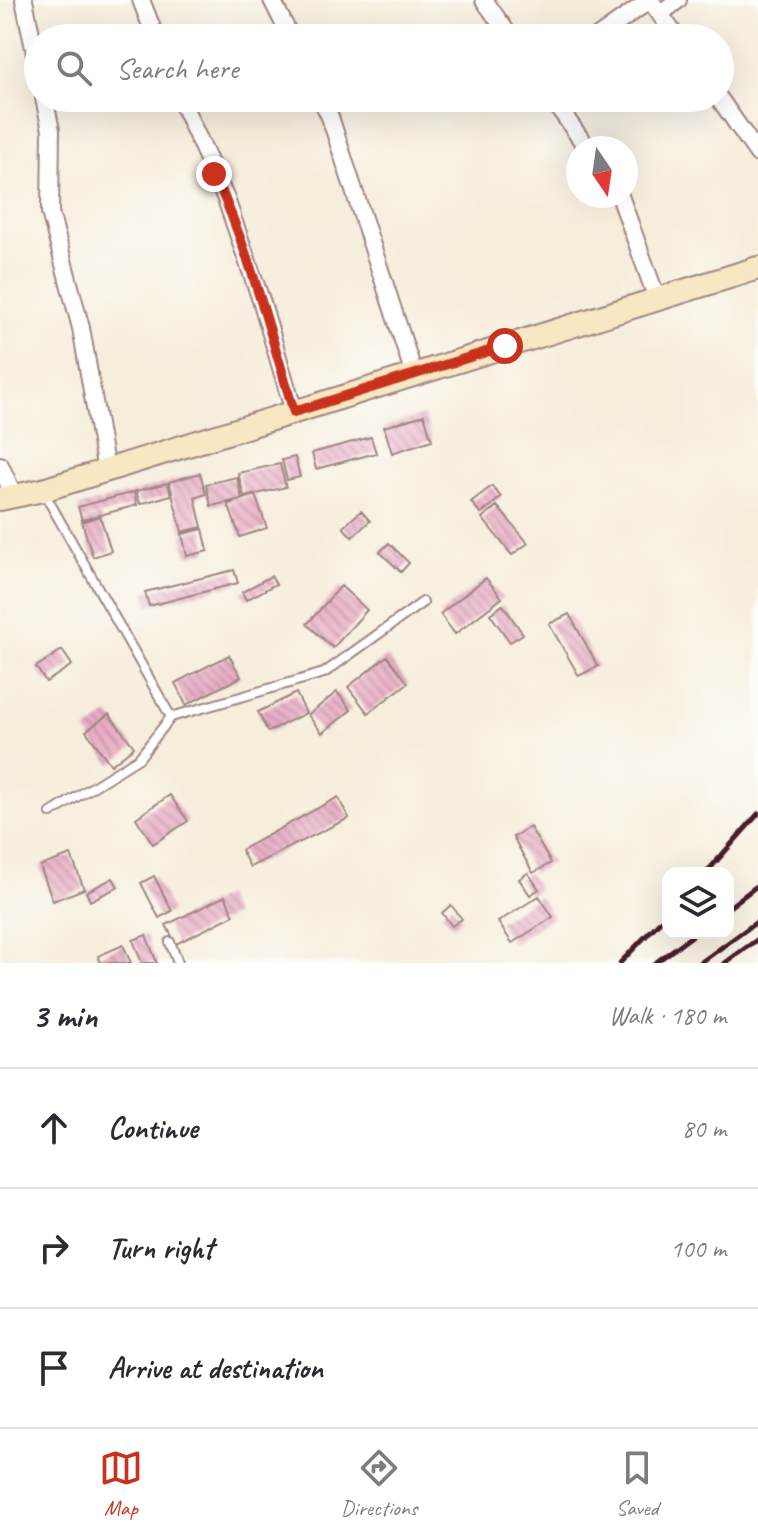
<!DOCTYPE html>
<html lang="en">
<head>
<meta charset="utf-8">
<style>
  body { margin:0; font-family:Caveat,sans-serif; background:#f2f2f3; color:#2b2b33 }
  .controls { position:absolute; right:24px; bottom:24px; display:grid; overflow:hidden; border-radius:16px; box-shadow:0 8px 32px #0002 }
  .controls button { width:72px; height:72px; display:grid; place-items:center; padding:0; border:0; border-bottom:2px solid #e1e1e2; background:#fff; color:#2b2b33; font:40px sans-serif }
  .compass { position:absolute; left:566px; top:136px; width:72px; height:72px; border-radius:50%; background:#fff; box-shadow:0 8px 32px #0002; rotate:167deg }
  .stop { position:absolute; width:24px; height:24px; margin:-18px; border:6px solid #c8321e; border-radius:50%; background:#fff }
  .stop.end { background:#c8321e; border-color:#fff; box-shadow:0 2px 8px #0008 }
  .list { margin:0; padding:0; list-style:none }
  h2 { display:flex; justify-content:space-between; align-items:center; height:104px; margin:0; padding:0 32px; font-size:34px }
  h2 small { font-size:26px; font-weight:400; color:#7c7c81 }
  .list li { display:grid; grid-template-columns:52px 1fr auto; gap:24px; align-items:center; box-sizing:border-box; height:120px; padding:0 32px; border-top:2px solid #e1e1e2 }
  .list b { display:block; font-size:30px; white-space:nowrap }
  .list em { font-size:26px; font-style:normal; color:#7c7c81 }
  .icon { flex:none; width:44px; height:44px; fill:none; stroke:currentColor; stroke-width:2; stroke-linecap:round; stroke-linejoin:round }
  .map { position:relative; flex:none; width:758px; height:963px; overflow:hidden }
  .search { position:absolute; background:#fff; box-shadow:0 8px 32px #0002; left:24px; right:24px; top:24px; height:88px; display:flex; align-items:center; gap:20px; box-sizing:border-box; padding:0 28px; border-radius:44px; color:#7c7c81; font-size:30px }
  .sheet { height:464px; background:#fff }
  nav { display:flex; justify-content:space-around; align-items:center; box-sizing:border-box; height:112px; border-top:2px solid #e1e1e2; background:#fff; font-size:22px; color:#7c7c81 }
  nav a { display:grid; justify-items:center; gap:4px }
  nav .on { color:#c8321e }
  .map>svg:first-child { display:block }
  .building { fill:url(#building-back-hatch) }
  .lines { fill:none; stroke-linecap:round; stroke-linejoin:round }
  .lane-casing { stroke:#a08683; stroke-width:12 }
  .street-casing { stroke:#a08683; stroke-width:20 }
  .secondary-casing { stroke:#a08683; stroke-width:26 }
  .lane { stroke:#fff; stroke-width:8 }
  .street { stroke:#fff; stroke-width:16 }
  .secondary { stroke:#f7e8c3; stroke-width:22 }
  .rail { stroke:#4a1f2b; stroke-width:5 }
  .route { stroke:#c8321e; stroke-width:10 }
</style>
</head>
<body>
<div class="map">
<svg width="758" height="963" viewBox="0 0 758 963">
  <defs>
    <pattern id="building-back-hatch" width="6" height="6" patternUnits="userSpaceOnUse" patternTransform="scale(2)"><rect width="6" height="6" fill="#e7a9c2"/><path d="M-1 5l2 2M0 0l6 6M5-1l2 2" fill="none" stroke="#bd899e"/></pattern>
  </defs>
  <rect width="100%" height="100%" fill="#fdfcf7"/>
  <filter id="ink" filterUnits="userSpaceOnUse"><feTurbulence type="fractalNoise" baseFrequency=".0125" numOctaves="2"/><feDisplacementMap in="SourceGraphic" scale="16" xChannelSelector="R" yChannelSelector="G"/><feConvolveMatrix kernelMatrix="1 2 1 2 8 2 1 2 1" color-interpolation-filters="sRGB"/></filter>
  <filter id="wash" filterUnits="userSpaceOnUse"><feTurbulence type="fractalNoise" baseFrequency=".006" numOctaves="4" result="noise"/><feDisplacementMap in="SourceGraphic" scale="32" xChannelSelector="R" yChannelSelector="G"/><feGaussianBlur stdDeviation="1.8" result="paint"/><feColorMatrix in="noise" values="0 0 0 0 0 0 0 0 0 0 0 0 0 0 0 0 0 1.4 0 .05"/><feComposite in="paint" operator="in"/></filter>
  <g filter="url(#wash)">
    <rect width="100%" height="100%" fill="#f6eddb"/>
    <g id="blocks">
      <path class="building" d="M 424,415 L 432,440 L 392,453 L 384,427 Z
        M 371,437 L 376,453 L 316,469 L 312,453 Z
        M 295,457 L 300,477 L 287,480 L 282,460 Z
        M 280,464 L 286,487 L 244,497 L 238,473 Z
        M 200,473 L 206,494 L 195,498 L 202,527 L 182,532 L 169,482 Z
        M 237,477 L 242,499 L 211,506 L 206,484 Z
        M 168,483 L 171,495 L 140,504 L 136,491 Z
        M 492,486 L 501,497 L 481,514 L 471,502 Z
        M 134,492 L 137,505 L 82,520 L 78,507 Z
        M 255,495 L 267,528 L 240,537 L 228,504 Z
        M 497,506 L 528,543 L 512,555 L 482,518 Z
        M 361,511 L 370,521 L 352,537 L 343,527 Z
        M 100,516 L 111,551 L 93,557 L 82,522 Z
        M 203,529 L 208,551 L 187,556 L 182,534 Z
        M 389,543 L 409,563 L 401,572 L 380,552 Z
        M 234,570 L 238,583 L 149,606 L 145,592 Z
        M 271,576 L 276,584 L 246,600 L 242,592 Z
        M 486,578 L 502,598 L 455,634 L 440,614 Z
        M 341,586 L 367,610 L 333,648 L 307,624 Z
        M 503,605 L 523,634 L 510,642 L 490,614 Z
        M 569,614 L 598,666 L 579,676 L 549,624 Z
        M 62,650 L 72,665 L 46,682 L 36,667 Z
        M 229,655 L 241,677 L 186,705 L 175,683 Z
        M 387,656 L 408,683 L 368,713 L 348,687 Z
        M 337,692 L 351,710 L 322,733 L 308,715 Z
        M 296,693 L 306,713 L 268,732 L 258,712 Z
        M 109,714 L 134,747 L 111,765 L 86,731 Z
        M 170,795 L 188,821 L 153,844 L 136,818 Z
        M 338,797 L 349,818 L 250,867 L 241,850 Z
        M 530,827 L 551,863 L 533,873 L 513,837 Z
        M 71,855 L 84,889 L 53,901 L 40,866 Z
        M 528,873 L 539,889 L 530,895 L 519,879 Z
        M 154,876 L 172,911 L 159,918 L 141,883 Z
        M 113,878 L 118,887 L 90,901 L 86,892 Z
        M 225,896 L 234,915 L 176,944 L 166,925 Z
        M 539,896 L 553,917 L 512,943 L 498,922 Z
        M 451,905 L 462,919 L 452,926 L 442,913 Z
        M 146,935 L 157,963 L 142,963 L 133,940 Z
        M 123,945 L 131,963 L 101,963 L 98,956 Z"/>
    </g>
  </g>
  <g filter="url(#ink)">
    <use href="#blocks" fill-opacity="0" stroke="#a08683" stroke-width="2"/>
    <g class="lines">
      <defs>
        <path id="lane" d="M 43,491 L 171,717 L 324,673 L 423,602
          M 51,813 L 139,758 L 171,717
          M 170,942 L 178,963"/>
        <path id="street" d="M 24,0 L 38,68
          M 141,0 L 156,38
          M 272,0 L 291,38
          M 484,0 L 511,38
          M 660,14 L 678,0
          M 596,38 L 650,0 L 677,38
          M 44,98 L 51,130 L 50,212 L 81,328 L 106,470
          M 180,98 L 226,199 L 262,303 L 294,412
          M 321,98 L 330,117 L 414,374
          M 552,98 L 587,148
          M 719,98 L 758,154
          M 620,196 L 657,299
          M 0,465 L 14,496"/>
        <path id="secondary" d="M 0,499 L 43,490 L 758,268"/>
      </defs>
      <use href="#lane" class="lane-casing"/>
      <use href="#street" class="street-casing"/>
      <use href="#secondary" class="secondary-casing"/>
      <use href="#lane" class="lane"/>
      <use href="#street" class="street"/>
      <use href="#secondary" class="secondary"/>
      <path class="rail" d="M 706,873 L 758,814
        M 728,908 L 758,885
        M 620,963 L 668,913
        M 655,963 L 696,933
        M 700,963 L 758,921
        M 725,963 L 758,939"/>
    </g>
  </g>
  <g class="lines" filter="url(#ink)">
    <path class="route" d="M 214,174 C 249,250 270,332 294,412 L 505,346"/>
  </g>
</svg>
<div class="controls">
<button><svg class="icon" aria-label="layers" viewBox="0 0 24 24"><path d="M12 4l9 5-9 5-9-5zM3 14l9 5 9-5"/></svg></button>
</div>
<svg class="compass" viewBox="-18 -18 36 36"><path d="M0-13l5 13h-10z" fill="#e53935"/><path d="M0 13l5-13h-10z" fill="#7c7c81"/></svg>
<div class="stop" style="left:505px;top:346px"></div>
<div class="stop end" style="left:214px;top:174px"></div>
<div class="search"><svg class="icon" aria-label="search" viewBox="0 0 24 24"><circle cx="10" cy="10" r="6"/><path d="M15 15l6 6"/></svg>Search here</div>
</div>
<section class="sheet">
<h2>3 min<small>Walk · 180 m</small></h2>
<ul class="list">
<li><svg class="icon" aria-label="ahead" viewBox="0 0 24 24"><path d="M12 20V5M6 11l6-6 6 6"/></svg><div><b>Continue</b></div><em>80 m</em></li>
<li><svg class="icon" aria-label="right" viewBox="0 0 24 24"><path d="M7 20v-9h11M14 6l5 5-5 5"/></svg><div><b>Turn right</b></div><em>100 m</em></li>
<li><svg class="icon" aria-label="arrive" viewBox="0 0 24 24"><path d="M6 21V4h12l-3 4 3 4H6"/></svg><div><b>Arrive at destination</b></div></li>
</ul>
</section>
<nav>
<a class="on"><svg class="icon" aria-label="map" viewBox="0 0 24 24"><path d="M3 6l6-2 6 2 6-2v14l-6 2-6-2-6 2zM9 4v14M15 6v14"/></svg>Map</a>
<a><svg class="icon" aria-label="directions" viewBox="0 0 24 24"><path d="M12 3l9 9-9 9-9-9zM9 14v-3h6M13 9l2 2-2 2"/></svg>Directions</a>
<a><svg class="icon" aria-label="saved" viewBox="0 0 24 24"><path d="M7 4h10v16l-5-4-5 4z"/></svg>Saved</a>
</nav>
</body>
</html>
